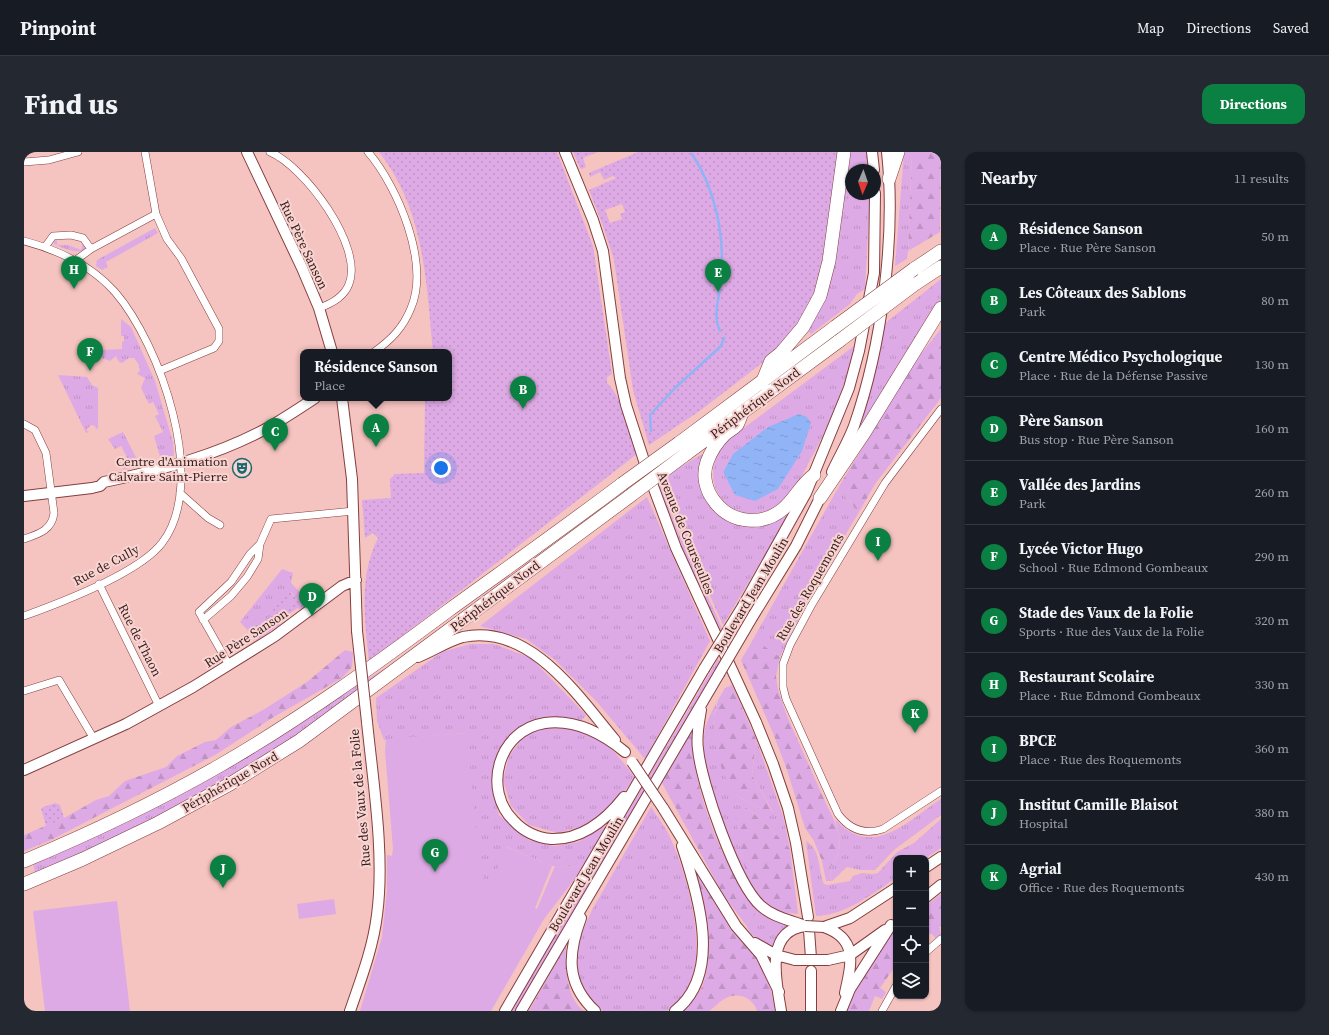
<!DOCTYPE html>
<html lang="en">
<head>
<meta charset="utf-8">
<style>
  body { margin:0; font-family:"Source Serif 4",serif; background:#242831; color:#f1f3f6 }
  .controls { position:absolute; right:12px; bottom:12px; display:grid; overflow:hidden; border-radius:8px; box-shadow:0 1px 3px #0004 }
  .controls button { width:36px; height:36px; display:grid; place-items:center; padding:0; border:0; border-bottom:1px solid #363941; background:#171b24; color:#f1f3f6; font:20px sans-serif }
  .compass { position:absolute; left:821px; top:12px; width:36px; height:36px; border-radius:50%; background:#171b24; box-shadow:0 1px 3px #0004; rotate:182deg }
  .you { position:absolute; left:417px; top:316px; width:14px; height:14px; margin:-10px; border:3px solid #fff; border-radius:50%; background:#1a73e8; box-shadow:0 0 0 6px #1a73e833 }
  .badge { display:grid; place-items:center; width:26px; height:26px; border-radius:50%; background:#0b8043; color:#fff; font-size:13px; font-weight:700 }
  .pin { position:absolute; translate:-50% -33px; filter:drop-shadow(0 1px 2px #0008) }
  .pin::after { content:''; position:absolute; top:21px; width:14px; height:12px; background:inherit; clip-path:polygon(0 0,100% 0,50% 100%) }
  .popup { position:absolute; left:276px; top:197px; width:152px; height:52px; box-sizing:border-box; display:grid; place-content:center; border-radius:8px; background:#171b24; filter:drop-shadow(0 1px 3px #0005); font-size:13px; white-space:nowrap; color:#9ea1a6 }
  .popup b { font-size:15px; color:#f1f3f6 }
  .popup::after { content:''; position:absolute; left:50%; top:100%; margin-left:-8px; border:8px solid transparent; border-top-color:#171b24 }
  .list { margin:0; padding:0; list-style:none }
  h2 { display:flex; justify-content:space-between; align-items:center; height:52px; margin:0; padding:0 16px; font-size:17px }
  h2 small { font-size:13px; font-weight:400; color:#9ea1a6 }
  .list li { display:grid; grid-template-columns:26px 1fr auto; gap:12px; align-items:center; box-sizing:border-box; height:64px; padding:0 16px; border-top:1px solid #363941 }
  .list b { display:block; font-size:15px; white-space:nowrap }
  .list p { margin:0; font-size:13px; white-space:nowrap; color:#9ea1a6 }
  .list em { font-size:13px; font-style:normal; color:#9ea1a6 }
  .icon { flex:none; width:22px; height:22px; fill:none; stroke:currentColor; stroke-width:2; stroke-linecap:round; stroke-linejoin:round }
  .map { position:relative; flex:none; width:917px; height:859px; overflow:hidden; border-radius:12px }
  header { display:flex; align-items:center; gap:24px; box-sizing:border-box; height:56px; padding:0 20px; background:#171b24; border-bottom:1px solid #363941 }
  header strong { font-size:19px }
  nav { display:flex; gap:22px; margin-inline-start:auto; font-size:14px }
  .intro { display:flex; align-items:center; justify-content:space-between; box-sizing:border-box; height:96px; padding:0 24px }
  h1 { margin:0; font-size:28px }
  .button { padding:10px 18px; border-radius:12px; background:#0b8043; color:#fff; font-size:14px; font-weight:700 }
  main { display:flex; gap:24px; padding:0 24px }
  aside { flex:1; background:#171b24; border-radius:12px; box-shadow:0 1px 3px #0004 }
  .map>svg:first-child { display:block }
  .grass { fill:url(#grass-tufts); fill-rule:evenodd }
  .forest { fill:url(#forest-firs) }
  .park { fill:url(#park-dots); fill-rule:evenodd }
  .pitch { fill:#deaae5 }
  .water { fill:url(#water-ripples) }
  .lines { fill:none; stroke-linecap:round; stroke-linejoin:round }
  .stream { stroke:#91b4f7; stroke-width:2.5 }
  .street-casing { stroke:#843f3e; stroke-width:8 }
  .secondary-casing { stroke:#843f3e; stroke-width:12 }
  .highway-casing { stroke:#843f3e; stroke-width:14 }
  .street { stroke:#fff; stroke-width:7 }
  .secondary { stroke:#fff; stroke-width:10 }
  .highway { stroke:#fff; stroke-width:13 }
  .secondary-bridge-casing { stroke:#843f3e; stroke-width:12; stroke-linecap:butt }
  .highway-bridge-casing { stroke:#843f3e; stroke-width:14; stroke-linecap:butt }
  .secondary-bridge { stroke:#fff; stroke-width:10 }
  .highway-bridge { stroke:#fff; stroke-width:13 }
  .labels { text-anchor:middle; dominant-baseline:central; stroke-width:4; stroke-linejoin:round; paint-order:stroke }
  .street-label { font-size:13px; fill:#3b1c1b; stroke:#f7d5d2 }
  .poi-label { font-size:13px; fill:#3b1c1b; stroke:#f7d5d2; text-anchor:end }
</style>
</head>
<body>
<header>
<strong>Pinpoint</strong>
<nav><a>Map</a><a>Directions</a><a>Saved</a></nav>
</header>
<div class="intro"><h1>Find us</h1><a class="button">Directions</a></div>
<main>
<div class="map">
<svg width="917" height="859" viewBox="0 0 917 859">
  <defs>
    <pattern id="grass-tufts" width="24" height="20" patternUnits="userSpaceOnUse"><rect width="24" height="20" fill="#deaae5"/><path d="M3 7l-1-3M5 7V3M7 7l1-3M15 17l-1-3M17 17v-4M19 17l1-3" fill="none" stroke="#bf92c4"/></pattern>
    <pattern id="forest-firs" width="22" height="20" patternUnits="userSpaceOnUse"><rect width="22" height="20" fill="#deaae5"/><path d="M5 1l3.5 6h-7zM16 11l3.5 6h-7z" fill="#bf92c4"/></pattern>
    <pattern id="park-dots" width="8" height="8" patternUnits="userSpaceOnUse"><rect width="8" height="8" fill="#deaae5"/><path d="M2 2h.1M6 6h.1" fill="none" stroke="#bf92c4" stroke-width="1.8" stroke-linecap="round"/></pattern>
    <pattern id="water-ripples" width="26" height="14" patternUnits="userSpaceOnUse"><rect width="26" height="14" fill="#91b4f7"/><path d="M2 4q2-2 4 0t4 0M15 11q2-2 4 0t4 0" fill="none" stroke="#7e9ad3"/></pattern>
  </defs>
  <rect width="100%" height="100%" fill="#f5c3c0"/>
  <path class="grass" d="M 823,0 L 843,0 L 844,18 L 827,18 L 827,42 L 846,42 L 841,137 L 833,142 L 826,152 L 787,182 L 782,177 Z
    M 880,0 L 888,0 L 884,99 L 883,107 L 871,114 Z
    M 131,76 L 134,81 L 82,110 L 84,115 L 78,118 L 72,114 L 73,108 Z
    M 33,88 L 33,93 L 44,93 L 57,98 L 59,91 L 61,95 L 61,98 C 50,102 40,96 30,92 L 30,89 Z
    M 917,127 L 917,148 L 909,158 L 820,305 L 838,264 L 851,222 L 860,172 Z
    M 97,167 L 107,175 L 131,229 L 149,290 L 150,303 L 137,308 L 130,284 L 139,280 L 131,264 L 135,262 L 129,250 L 125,252 L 117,236 L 121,226 L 113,222 L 116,218 L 115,213 L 110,206 L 105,206 L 98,211 L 95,210 L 92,204 L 86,209 L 78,206 L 78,198 L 98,197 L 98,190 L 100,189 L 100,184 L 97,184 Z
    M 834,191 C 820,233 806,274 784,312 C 778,324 771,338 761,348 C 722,387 664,339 701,290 ZM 709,302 L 712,343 L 699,320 Z
    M 34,223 L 63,225 L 68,233 L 74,236 L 74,276 L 72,277 L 71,274 L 67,273 L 62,278 L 65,280 L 62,281 Z
    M 99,280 L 116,313 L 100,317 L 97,311 L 104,307 L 97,294 L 91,297 L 84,287 Z
    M 682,300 L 677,324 L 705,367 L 770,354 L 699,473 L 652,367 L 639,328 L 654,316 Z
    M 636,333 L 654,380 L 694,467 L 698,477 L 697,479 L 663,408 L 634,334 Z
    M 814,336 L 835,360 L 788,439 L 756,505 L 751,501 L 727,491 Z
    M 623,345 L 686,489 L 621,607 L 573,550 L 531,508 L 502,487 L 456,474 Z
    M 258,417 L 269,421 L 267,431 L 286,451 L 280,456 L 267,440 L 252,464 L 254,474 L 233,488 L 216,470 Z
    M 446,492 L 470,492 L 507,506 L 562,563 L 557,569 L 543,567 L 514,568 L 488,581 L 474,599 L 467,631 L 475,663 L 505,688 L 531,694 L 554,690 L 585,672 L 558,715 L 528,714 L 483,695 L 465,738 L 453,732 L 441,581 L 360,588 L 353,569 L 352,546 L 418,500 Z
    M 694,507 L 697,510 L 491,859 L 486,859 Z
    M 360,517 L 361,519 C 313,553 265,590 214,621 C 149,660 81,692 11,722 L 9,710 L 249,586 Z
    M 693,550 L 689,569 L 693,588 L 713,644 L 733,655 L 749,660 L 728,623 L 732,587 L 759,664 L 766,697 L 744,674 L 723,656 L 717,699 L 729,738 C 710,699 676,626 680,584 C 681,571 687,561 693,550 Z
    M 518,574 C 567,576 583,586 611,626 L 586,657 L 564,673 L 534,681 L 505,673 L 487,654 L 479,628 L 485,604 L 500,584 Z
    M 917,647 L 917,663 L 870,698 L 851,718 L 836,718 L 823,715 L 808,729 C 802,713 813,710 815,699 C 817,688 813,677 811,667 C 848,708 882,670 917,647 Z
    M 627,655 C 633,664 640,673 645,683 C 665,726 696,829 643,859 L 579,859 L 568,852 L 556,831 L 551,804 L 555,787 L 568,758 Z
    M 917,667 L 917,696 L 902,706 L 872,706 L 872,726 C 848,742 822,763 792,764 L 782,689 C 797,697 794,718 800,732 L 804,733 L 826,729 L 829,724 L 838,721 L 849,722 L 854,721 L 873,700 L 890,691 Z
    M 734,759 L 741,765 L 764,774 L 754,783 L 747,797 L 727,782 L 722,773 Z"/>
  <path class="forest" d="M 888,0 L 917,0 L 916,80 L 884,99 Z
    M 917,177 L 917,246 L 851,332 L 835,360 L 814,336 L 892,208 Z
    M 727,491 L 737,492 L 756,505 L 752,524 L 754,538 L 763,564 L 804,656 C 811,668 817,684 815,699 C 812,711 802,713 808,729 L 802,729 L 798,709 L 790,689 L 781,676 L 763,618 L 749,581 L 717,508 Z
    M 321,498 L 329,500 L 328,515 L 318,526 L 248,566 L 191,603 L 27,688 L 0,699 L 0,683 L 40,666 L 72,648 L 85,644 L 101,629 L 142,615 L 153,604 L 181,590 L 192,588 L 207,575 L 239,558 L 283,530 Z
    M 708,533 L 732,587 L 728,623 L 749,661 L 743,665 L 733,655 L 713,644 L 698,619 L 689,569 L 694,548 L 701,536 Z
    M 671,573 C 671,585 668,598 670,610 C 679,660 702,719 734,759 L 722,773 L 700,744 L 638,631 Z
    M 723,656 L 744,674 L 766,697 L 774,762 C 760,761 748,759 737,750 C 721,736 714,681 711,661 Z
    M 670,718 L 674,719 L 706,776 L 738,813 L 745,828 L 751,859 L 733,859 C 729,845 713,839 700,847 C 695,850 690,856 685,859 C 680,859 666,859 660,859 C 668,850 679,838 681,825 C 689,790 677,753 670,718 Z
    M 917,742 L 917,774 L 915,775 L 917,782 L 912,787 L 907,781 L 902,785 L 902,754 Z
    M 872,778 L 872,813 L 856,836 L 862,840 L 858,847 L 851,844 L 845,859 L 823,859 C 831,836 853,793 872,778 Z
    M 542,793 C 541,813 542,847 560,859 L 505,859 Z"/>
  <path class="park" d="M 355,0 L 533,0 L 569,94 L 588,222 L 583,225 L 583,231 C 598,244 606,282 613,302 L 345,510 C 341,468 334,426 354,386 L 349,381 L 341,386 L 338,348 L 367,346 L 366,327 L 371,322 L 400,321 L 401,246 L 425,246 L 425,200 L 409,200 C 402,129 401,59 355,0 Z
    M 549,0 L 574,0 L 559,6 L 562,15 L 558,17 L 556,16 Z
    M 614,0 L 817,0 L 802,108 L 788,152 L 755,198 L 677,258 L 625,293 L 609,238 L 590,108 L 579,74 L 565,38 L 592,26 L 589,24 L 580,28 L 576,20 L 566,25 L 565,21 ZM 598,52 L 601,60 L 596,62 L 598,67 L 586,71 L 581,58 Z
    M 266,440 L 280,456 L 277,458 L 274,456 L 255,468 L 256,473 L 254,474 L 252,464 L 248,455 Z
    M 31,651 L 36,653 L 40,666 L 22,674 L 17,656 Z"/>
  <path class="pitch" d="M 267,445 L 272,451 L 257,463 L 252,457 Z
    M 443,581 L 454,701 L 461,721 L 456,732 L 465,737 L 482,695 L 528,714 L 511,756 L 513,757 L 531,714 L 560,715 L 520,767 L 467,859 L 336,859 L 358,785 L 363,738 L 363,703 L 368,704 L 369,697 L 361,599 L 362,587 Z
    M 310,747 L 312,762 L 275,767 L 273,752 Z
    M 93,749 L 106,859 L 21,859 L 9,759 Z"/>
  <path class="water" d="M 775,262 L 783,265 L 787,271 L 778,299 L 754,337 L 731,349 L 711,343 L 699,320 L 709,302 L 744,275 Z"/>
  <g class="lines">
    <path class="stream" d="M 668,2 C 692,38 701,85 697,128 C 696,144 688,163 696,179
      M 627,279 L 626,263 L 651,236 L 697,194 L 700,186"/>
    <defs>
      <path id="street" d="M 121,0 L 132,62 L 143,87 L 157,106 L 195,177 L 195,189 L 190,196 L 135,219
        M 246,0 C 280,14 340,94 325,132 C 320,145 307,152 295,156
        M 344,0 C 374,35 406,111 387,156 C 379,176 367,188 350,200
        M 0,10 L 25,8 L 54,0
        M 0,89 C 34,98 67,113 91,140 C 136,192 185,330 138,391 C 115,421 36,451 0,464
        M 21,95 L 29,84 L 47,83 L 59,86 L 67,97
        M 52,108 L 67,97 L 132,62
        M 917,257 L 861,331 L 787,454 L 766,493 L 759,512 L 759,535 L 762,547 L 814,662 C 826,678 841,683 859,677 L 917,639
        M 0,272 L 11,278 L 22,301 L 30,361 C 28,378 15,382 0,387
        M 156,341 L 184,366 L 196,373
        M 75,432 L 135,554
        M 179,468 L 207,444 L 223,425 L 234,407 L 236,392 L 247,367 L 330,359
        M 205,513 L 175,460 L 207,430 L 226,402 L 236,392
        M 0,539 L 35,528 L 70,587
        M 902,800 L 917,787
        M 858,859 L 872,834"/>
      <path id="secondary" d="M 223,0 L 278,116 L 295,156 L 308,200
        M 541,0 L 569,68 L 579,99 L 596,226 L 602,253 L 623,318 L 652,396 L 732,570 L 749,612 L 764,656 L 772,691 L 784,765
        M 848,0 L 850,18
        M 318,246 L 328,327 L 333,479
        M 808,320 C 815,305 824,290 830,274 C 858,194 872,84 863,0
        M 0,344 L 68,336 L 76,334 L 80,330 C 137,318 195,303 247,274 C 262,265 276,256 291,246
        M 719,454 L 782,341 L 825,236 L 835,199 L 850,121 L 851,41
        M 729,464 L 772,394 L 799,340
        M 394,505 C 409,499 424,489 439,485 C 506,471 554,544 591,588
        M 677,558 C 675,570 672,584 674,597 C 677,631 712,732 737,754 C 749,765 766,768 781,774
        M 0,618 L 102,572 L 169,535 L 251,484 L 318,434 L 332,428
        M 600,645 C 582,668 558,688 527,687 C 513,686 499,679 490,669 C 458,638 474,578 521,571 C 551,567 578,581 601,600
        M 639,656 L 712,774 L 737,803 L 755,840
        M 902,715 L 917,705
        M 902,745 L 917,733
        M 557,766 C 544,801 541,831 571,859
        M 800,775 C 835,787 827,813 821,841
        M 800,775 L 826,766 L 872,736
        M 785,778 L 787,806
        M 731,791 L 752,803 L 771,808
        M 804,808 L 826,803 L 861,778
        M 326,859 C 337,827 349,796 353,763 C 361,703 349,630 343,570
        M 481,859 L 680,517
        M 497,859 L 695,522
        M 651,859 C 699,822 674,742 658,694
        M 757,859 C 753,832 739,779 781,774
        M 787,859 L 787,819
        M 817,859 L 826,837 L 867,773"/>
      <path id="highway" d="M 865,27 L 874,0
        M 890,117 L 917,99
        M 891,132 L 917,115
        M 738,231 L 747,209 L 757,201 L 779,175 L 796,144 L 805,109 L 820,0
        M 718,261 C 716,265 715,270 713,273 C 710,276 705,279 701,282 C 693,290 687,299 683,310 C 678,324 682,339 691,350 C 708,372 739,374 759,357 C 771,347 777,332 790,323
        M 655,291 L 811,175
        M 662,302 L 815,189
        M 796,346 L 840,281 L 917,156
        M 0,709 C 67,681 132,650 195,614 C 275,568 351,513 425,458 C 483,416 541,375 598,332
        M 0,732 L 59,707 L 134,671 L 206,632 L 275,589 L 606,344"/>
    </defs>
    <use href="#street" class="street-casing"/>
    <use href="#secondary" class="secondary-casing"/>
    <use href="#highway" class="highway-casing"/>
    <use href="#street" class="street"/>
    <use href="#secondary" class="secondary"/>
    <use href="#highway" class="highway"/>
    <defs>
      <path id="secondary-bridge" d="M 333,479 L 343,570
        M 680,517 L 719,454
        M 695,522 L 729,464
        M 608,610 L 639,656
        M 781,774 L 800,775
        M 771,808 L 804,808"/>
      <path id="highway-bridge" d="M 811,175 L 890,117
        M 815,189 L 891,132
        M 598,332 L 655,291
        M 606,344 L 662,302"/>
    </defs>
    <use href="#secondary-bridge" class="secondary-bridge-casing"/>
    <use href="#highway-bridge" class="highway-bridge-casing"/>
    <use href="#secondary-bridge" class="secondary-bridge"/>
    <use href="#highway-bridge" class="highway-bridge"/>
  </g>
  <defs>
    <symbol id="theatre-ring" viewBox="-11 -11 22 22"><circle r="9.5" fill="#f7d5d2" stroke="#1b686e" stroke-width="1.5"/><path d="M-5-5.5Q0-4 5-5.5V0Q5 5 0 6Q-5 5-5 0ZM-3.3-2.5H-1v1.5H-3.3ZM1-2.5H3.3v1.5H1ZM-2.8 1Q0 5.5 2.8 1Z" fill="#1b686e"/></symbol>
  </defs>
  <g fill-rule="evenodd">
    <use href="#theatre-ring" x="207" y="305" width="22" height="22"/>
  </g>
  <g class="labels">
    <g class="street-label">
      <text transform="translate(280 93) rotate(65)">Rue Père Sanson</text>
      <text transform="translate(731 251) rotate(-37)">Périphérique Nord</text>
      <text transform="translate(662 381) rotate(68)">Avenue de Courseulles</text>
      <text transform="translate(82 413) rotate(-28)">Rue de Cully</text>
      <text transform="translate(786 435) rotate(-60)">Rue des Roquemonts</text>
      <text transform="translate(727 443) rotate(-59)">Boulevard Jean Moulin</text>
      <text transform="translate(471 444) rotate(-37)">Périphérique Nord</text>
      <text transform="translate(222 486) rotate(-33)">Rue Père Sanson</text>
      <text transform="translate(116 488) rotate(63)">Rue de Thaon</text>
      <text transform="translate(206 630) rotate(-30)">Périphérique Nord</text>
      <text transform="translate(336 646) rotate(-95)">Rue des Vaux de la Folie</text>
      <text transform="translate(562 722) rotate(-59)">Boulevard Jean Moulin</text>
    </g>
    <g class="poi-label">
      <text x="204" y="309">Centre d'Animation<tspan x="204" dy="15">Calvaire Saint-Pierre</tspan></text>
    </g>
  </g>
</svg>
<div class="controls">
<button>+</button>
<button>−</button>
<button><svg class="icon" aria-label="locate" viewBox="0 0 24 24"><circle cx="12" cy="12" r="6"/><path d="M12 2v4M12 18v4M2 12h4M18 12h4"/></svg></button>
<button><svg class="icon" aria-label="layers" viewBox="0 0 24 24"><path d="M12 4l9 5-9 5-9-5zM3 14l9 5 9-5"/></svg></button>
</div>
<svg class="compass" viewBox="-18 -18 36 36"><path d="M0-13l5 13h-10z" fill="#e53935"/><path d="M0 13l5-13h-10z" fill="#9ea1a6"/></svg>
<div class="you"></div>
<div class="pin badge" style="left:352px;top:295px">A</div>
<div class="popup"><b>Résidence Sanson</b>Place</div>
<div class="pin badge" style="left:499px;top:257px">B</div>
<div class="pin badge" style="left:251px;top:299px">C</div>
<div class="pin badge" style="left:288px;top:464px">D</div>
<div class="pin badge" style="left:694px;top:140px">E</div>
<div class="pin badge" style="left:66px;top:219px">F</div>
<div class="pin badge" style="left:411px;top:720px">G</div>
<div class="pin badge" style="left:50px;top:137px">H</div>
<div class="pin badge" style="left:854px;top:409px">I</div>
<div class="pin badge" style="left:199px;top:736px">J</div>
<div class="pin badge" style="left:891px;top:581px">K</div>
</div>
<aside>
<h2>Nearby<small>11 results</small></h2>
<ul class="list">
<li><span class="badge">A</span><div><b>Résidence Sanson</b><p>Place · Rue Père Sanson</p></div><em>50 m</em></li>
<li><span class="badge">B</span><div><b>Les Côteaux des Sablons</b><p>Park</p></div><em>80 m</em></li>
<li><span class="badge">C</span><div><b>Centre Médico Psychologique</b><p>Place · Rue de la Défense Passive</p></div><em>130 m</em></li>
<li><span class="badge">D</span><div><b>Père Sanson</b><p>Bus stop · Rue Père Sanson</p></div><em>160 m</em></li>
<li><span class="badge">E</span><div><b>Vallée des Jardins</b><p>Park</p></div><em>260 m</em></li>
<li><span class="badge">F</span><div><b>Lycée Victor Hugo</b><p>School · Rue Edmond Gombeaux</p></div><em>290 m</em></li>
<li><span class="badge">G</span><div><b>Stade des Vaux de la Folie</b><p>Sports · Rue des Vaux de la Folie</p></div><em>320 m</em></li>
<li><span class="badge">H</span><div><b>Restaurant Scolaire</b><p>Place · Rue Edmond Gombeaux</p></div><em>330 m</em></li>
<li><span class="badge">I</span><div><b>BPCE</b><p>Place · Rue des Roquemonts</p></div><em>360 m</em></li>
<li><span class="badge">J</span><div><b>Institut Camille Blaisot</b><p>Hospital</p></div><em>380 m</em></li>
<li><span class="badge">K</span><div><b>Agrial</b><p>Office · Rue des Roquemonts</p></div><em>430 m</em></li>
</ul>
</aside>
</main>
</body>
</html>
